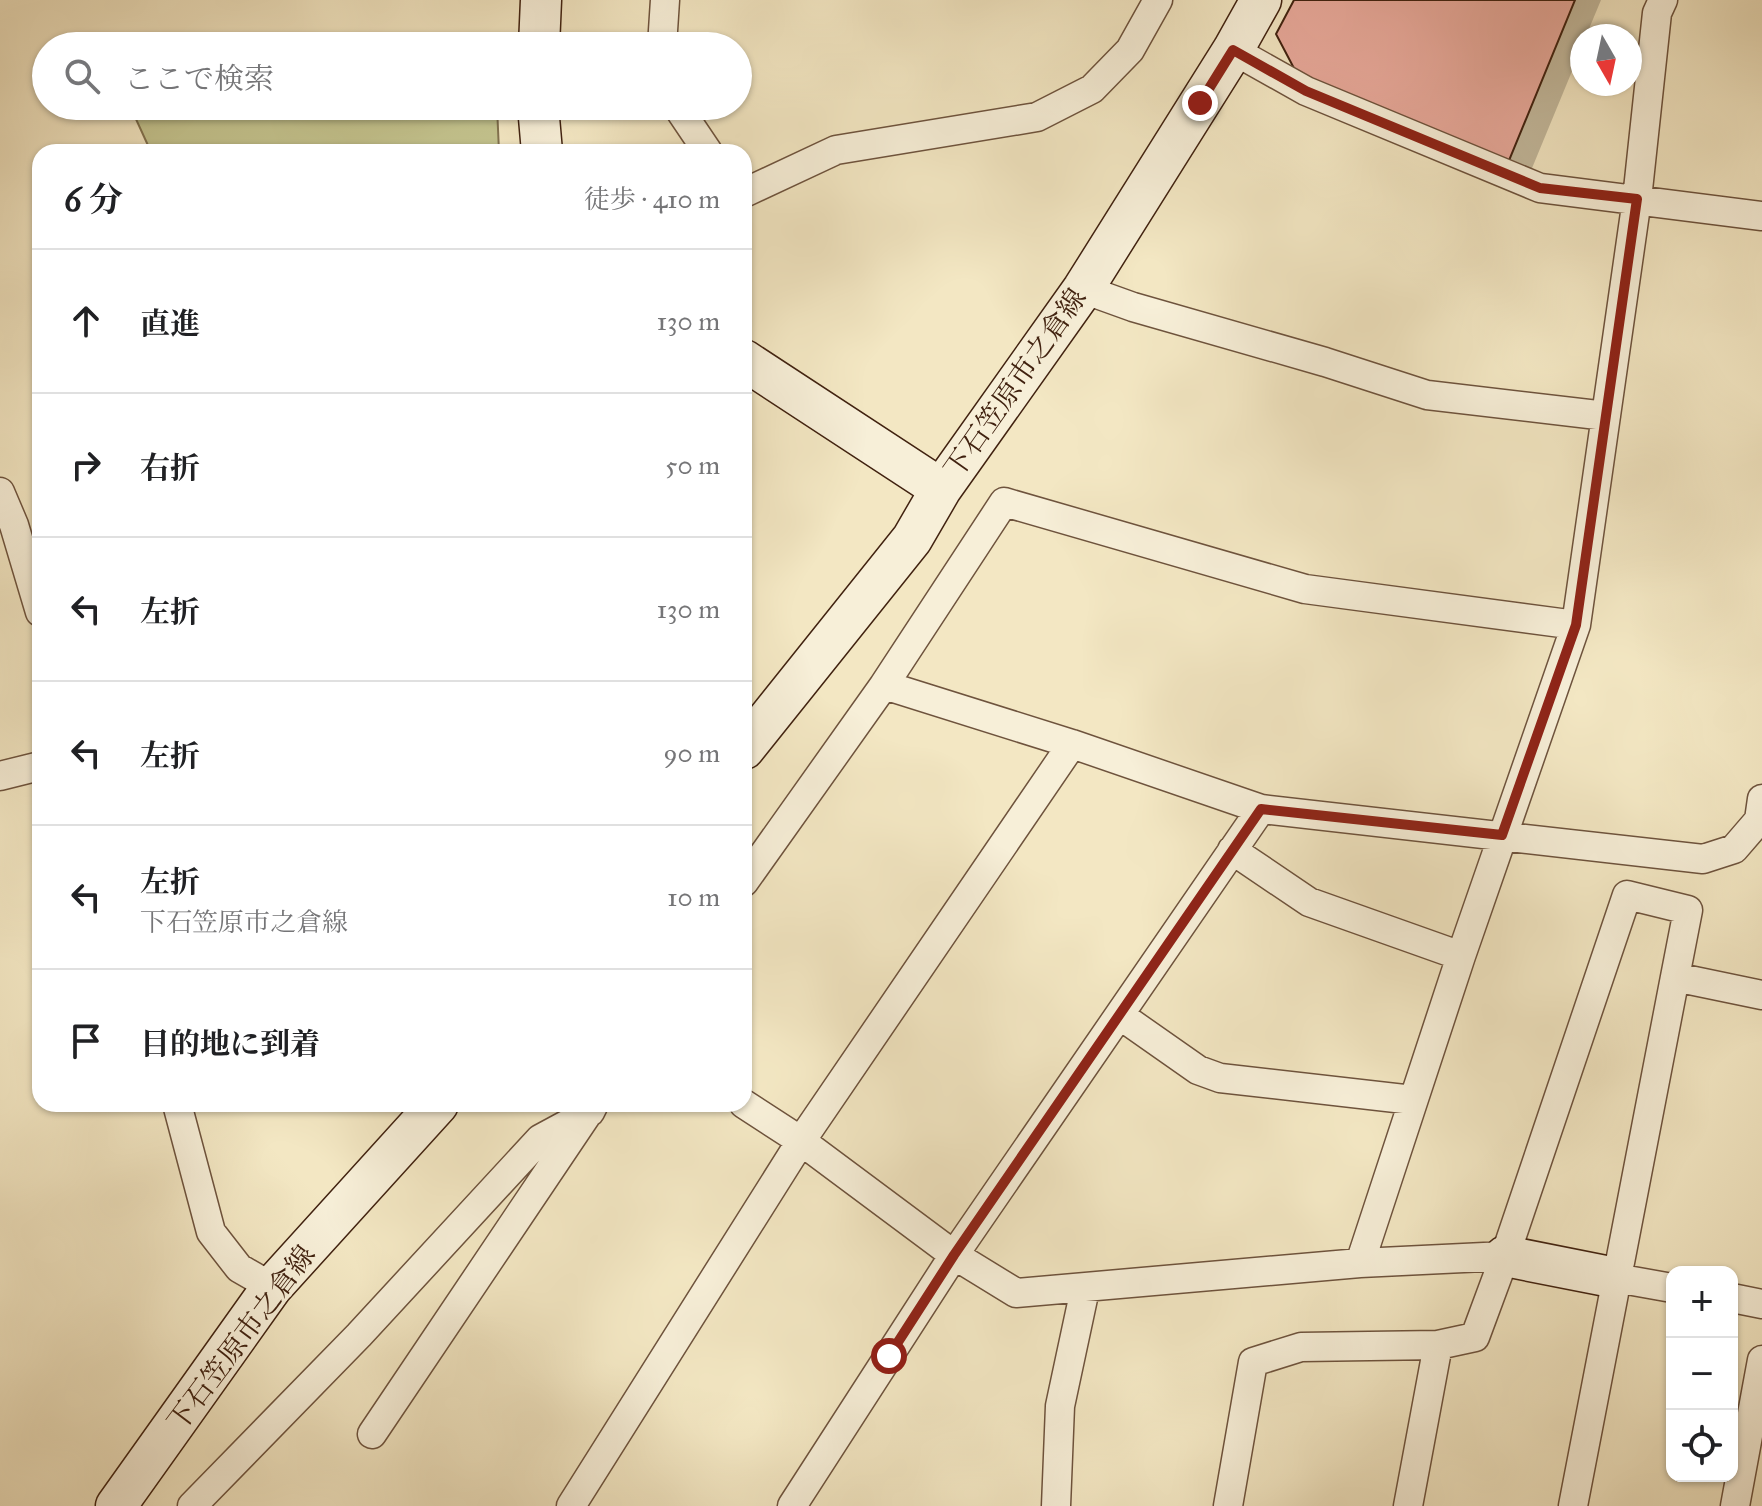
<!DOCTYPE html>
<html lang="ja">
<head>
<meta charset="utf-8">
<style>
  body { margin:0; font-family:"IM FELL Great Primer","Noto Serif JP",serif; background:#f6f6f6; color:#202124 }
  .controls { position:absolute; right:24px; bottom:24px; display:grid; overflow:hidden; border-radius:16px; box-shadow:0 2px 6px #0004 }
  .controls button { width:72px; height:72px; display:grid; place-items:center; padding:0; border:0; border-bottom:2px solid #e0e0e0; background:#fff; color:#202124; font:40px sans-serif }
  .compass { position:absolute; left:1570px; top:24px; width:72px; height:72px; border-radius:50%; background:#fff; box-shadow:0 2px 6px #0004; rotate:171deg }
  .stop { position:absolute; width:24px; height:24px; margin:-18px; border:6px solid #8f2418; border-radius:50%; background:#fff }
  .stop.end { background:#8f2418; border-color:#fff; box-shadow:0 2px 8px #0008 }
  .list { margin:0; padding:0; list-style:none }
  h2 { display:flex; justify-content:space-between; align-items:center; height:104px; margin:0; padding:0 32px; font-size:34px }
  h2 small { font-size:26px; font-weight:400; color:#757577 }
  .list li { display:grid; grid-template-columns:52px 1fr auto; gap:24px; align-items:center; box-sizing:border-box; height:144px; padding:0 32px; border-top:2px solid #e0e0e0 }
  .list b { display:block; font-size:30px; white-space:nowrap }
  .list p { margin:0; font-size:26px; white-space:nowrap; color:#757577 }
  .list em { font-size:26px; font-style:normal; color:#757577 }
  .icon { flex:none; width:44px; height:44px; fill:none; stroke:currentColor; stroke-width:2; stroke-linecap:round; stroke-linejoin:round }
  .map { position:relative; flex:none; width:1762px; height:1506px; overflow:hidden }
  .search { position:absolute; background:#fff; box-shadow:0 2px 6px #0004; left:32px; top:32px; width:720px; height:88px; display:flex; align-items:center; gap:20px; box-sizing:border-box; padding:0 28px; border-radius:44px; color:#757577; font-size:30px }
  .panel { position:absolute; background:#fff; box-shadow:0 2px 6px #0004; left:32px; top:144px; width:720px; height:968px; border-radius:24px }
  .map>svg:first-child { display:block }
  .green { fill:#c3c38e; stroke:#82724f; stroke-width:2 }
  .shadow { fill:#0003 }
  .building { fill:#e8a99b; stroke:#412210; stroke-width:2 }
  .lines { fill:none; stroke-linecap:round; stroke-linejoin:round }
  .street-casing { stroke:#6e533d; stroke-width:31 }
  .secondary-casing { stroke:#412210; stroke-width:43 }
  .street { stroke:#f7efd8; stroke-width:28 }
  .secondary { stroke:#f7efd8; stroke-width:40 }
  .route { stroke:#8f2418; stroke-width:10 }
  .labels { text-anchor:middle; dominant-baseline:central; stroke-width:6; stroke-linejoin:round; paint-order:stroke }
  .street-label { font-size:28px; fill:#412210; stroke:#f7efd8 }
</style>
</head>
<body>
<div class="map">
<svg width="1762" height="1506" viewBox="0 0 1762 1506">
  <rect width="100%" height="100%" fill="#f3e7c3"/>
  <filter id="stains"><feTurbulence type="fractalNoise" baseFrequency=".0025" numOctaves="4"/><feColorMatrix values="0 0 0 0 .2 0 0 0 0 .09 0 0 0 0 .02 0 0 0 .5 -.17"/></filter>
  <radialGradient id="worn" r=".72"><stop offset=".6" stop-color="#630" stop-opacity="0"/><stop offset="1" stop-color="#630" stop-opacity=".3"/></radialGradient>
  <path class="green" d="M 216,33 L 373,46 L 193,46 Z
    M 130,106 L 497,106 L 499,152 L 151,152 Z"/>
  <path class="shadow" d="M 1297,0 L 1601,0 L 1586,36 L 1582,36 L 1582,47 L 1530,173 L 1321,85 Z"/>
  <path class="building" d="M 1294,0 L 1575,0 L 1508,163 L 1297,74 L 1276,34 Z"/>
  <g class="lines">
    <defs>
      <path id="street" d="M 662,46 L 665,0
        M 1233,50 L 1306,91 L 1540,188 L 1762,216
        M 677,106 L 708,152
        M 744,193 L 836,150 L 1037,117 L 1092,89 L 1130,50 L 1158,0
        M 1083,289 L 1133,307 L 1325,362 L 1427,395 L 1606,416
        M 0,492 L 14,525 L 40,612
        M 884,685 L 1004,502 L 1305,589 L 1576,625
        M 0,776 L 40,766
        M 1232,850 L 1309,902 L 1461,956
        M 744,882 L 884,685 L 1072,744 L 1261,809 L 1703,859 L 1734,849 L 1759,820 L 1762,799
        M 1121,1016 L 1198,1070 L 1220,1078 L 1413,1100
        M 177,1104 L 211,1232 L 239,1268 L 272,1287
        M 744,1104 L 801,1141 L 954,1255 L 1016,1293 L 1360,1263 L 1505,1256
        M 1360,1263 L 1461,956 L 1576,625 L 1637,199 L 1657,13 L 1663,0
        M 1616,1278 L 1672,1288
        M 1732,1298 L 1762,1304
        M 372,1434 L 586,1116
        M 192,1506 L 359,1335 L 540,1139 L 590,1112 L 594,1104
        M 571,1506 L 801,1141 L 1072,744
        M 792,1506 L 954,1255 L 1261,809
        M 1056,1506 L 1060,1406 L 1085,1289
        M 1228,1506 L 1253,1362 L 1301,1347 L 1438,1345
        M 1408,1506 L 1438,1345 L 1475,1337 L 1505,1256 L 1627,895 L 1688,910 L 1675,977 L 1762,995
        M 1573,1506 L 1675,977
        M 1735,1506 L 1762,1360"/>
      <path id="secondary" d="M 539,46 L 541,0
        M 538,106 L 542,152
        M 744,360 L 941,489
        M 744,749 L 912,539 L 941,489 L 1083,289 L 1233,50 L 1261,0
        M 1505,1256 L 1616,1278
        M 116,1506 L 272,1287 L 438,1104"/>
    </defs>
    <use href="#street" class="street-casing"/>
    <use href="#secondary" class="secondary-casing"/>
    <use href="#street" class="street"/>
    <use href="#secondary" class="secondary"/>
  </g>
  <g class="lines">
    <path class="route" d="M 889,1356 L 954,1255 L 1261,809 L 1502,835 L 1576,625 L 1637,199 L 1540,188 L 1306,91 L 1233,50 L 1200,103"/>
  </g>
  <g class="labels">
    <g class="street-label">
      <text transform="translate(1015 383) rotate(-55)">下石笠原市之倉線</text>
      <text transform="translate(241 1338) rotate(-53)">下石笠原市之倉線</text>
    </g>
  </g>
  <rect width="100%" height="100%" filter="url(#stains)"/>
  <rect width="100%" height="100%" fill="url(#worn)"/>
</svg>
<div class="controls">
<button>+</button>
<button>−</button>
<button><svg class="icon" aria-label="locate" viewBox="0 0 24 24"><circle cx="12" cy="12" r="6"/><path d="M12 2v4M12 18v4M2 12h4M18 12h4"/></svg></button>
</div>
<svg class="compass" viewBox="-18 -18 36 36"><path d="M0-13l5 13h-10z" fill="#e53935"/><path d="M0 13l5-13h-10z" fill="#757577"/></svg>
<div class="stop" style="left:889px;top:1356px"></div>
<div class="stop end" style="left:1200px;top:103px"></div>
<div class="search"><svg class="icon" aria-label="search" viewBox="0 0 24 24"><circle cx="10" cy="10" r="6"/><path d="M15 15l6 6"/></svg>ここで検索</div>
<section class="panel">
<h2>6 分<small>徒歩 · 410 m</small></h2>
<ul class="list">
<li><svg class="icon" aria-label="ahead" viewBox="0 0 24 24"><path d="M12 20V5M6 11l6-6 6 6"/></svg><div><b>直進</b></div><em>130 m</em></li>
<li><svg class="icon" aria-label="right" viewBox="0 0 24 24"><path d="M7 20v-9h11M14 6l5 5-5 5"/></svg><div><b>右折</b></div><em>50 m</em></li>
<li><svg class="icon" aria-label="left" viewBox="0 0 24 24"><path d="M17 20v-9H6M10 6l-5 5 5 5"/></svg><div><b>左折</b></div><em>130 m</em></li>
<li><svg class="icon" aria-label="left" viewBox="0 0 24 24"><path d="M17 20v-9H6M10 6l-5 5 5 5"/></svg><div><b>左折</b></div><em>90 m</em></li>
<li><svg class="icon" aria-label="left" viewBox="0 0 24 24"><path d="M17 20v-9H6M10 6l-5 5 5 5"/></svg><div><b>左折</b><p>下石笠原市之倉線</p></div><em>10 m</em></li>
<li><svg class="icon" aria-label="arrive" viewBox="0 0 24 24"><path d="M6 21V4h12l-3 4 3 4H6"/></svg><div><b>目的地に到着</b></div></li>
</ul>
</section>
</div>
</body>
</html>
